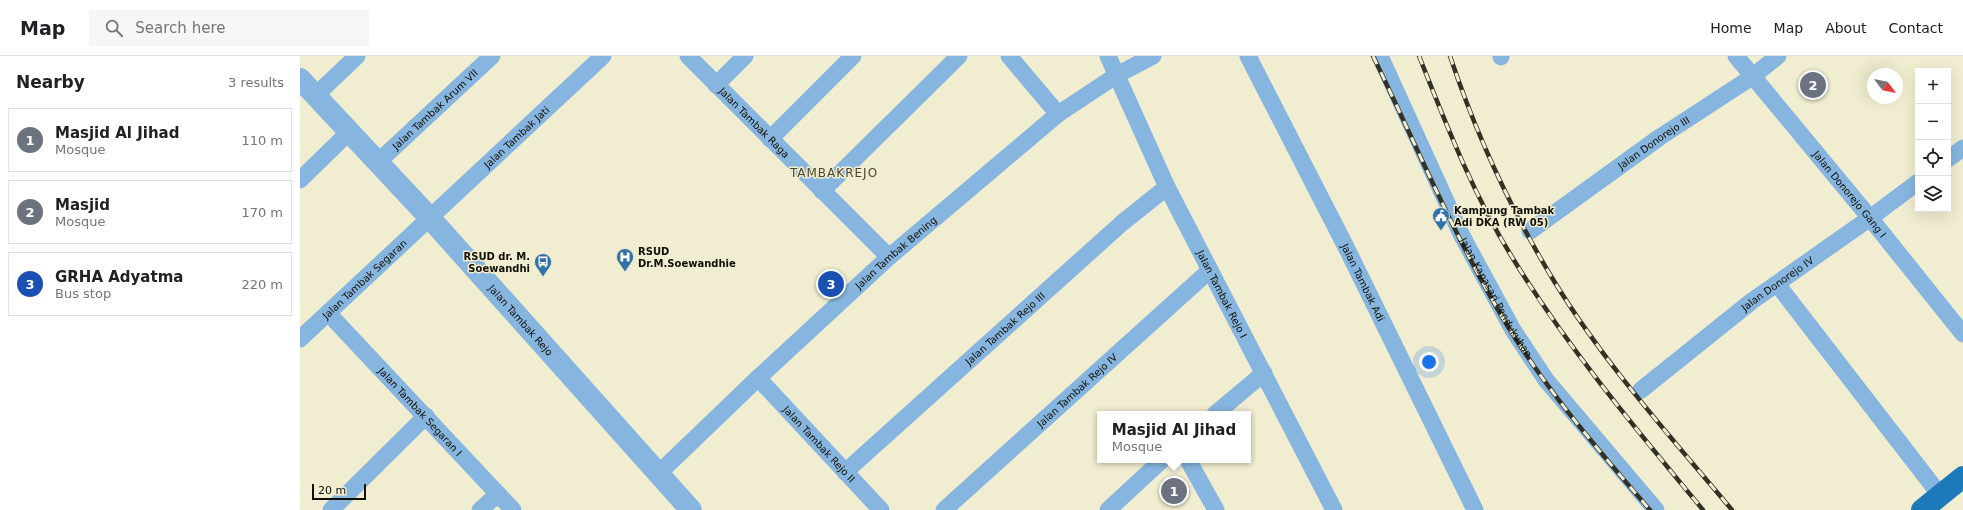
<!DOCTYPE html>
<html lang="en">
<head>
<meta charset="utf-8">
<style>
  body { margin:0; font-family:"DejaVu Sans",sans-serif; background:#f6f6f6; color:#202124 }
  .controls { position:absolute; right:12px; top:12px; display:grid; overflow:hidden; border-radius:0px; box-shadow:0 4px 16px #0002 }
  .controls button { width:36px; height:36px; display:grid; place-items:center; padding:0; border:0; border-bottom:1px solid #e0e0e0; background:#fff; color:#202124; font:20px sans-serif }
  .compass { position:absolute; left:1567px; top:12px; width:36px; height:36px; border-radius:50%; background:#fff; box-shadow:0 4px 16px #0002; rotate:122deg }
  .scale { position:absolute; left:12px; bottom:10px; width:54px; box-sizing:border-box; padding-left:4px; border:2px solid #100e05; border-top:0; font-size:11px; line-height:14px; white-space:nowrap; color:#100e05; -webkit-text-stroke:3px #f1edd0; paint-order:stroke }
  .you { position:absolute; left:1129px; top:306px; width:14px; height:14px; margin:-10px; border:3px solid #fff; border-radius:50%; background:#1a73e8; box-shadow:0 0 0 6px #1a73e833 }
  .badge { display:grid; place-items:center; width:26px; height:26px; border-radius:50%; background:#3173a9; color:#fff; font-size:13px; font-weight:700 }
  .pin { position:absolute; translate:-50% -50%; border:2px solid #fff; box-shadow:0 1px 4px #0006 }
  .popup { position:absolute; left:797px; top:355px; width:154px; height:52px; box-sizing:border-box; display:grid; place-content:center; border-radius:0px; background:#fff; filter:drop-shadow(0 1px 3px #0005); font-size:13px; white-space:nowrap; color:#757577 }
  .popup b { font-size:15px; color:#202124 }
  .popup::after { content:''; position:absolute; left:50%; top:100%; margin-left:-8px; border:8px solid transparent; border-top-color:#fff }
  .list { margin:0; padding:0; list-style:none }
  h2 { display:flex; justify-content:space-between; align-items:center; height:52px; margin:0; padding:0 16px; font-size:17px }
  h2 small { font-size:13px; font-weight:400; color:#757577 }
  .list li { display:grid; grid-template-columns:26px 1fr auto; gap:12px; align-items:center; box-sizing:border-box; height:64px; margin:0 8px 8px; padding:0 8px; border:1px solid #e0e0e0; border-radius:0px }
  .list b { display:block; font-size:15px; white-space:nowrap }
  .list p { margin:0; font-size:13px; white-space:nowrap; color:#757577 }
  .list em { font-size:13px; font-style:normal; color:#757577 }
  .icon { flex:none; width:22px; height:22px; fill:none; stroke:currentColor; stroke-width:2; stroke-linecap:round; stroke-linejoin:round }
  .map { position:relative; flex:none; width:1663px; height:454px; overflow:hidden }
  header { display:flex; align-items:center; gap:24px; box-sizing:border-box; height:56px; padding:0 20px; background:#fff; border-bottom:1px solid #e0e0e0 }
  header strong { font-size:19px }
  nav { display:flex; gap:22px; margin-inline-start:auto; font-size:14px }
  .search { width:280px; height:36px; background:#f6f6f6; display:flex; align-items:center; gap:10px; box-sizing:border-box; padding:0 14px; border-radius:0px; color:#757577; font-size:15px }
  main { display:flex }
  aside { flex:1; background:#fff }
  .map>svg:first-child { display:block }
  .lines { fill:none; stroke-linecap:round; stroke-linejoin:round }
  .minor { stroke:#86b5df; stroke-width:17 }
  .tertiary { stroke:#86b5df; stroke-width:22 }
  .trunk { stroke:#1c79ba; stroke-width:22 }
  .rail-casing { stroke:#333125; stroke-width:4.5 }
  .rail { stroke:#f1edd0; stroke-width:3; stroke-dasharray:9; stroke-linecap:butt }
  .labels { text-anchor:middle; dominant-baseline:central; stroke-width:3; stroke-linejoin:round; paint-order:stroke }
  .street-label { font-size:10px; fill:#100e05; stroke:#f1edd0 }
  .poi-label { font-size:10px; font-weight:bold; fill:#100e05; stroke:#f1edd0; text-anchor:start }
  .quarter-label { font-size:12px; letter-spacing:1px; fill:#4a472f; stroke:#f1edd0 }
</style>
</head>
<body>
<header>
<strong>Map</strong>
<div class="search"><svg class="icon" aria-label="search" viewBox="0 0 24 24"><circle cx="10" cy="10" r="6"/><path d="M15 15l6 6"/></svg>Search here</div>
<nav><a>Home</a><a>Map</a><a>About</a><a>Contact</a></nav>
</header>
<main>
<aside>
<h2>Nearby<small>3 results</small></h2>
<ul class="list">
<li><span class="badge" style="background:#6b7280">1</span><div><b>Masjid Al Jihad</b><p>Mosque</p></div><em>110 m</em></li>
<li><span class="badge" style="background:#6b7280">2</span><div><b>Masjid</b><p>Mosque</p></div><em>170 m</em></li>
<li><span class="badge" style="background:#1a4fb4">3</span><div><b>GRHA Adyatma</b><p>Bus stop</p></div><em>220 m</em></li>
</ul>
</aside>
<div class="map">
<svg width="1663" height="454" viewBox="0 0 1663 454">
  <rect width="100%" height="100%" fill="#f1edd0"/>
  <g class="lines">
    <g class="minor">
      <path id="s1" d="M 388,0 L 589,201"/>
      <path d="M 709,0 L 758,58"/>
      <path id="s2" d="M 808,0 L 867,131 L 1034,454"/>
      <path id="s3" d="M 948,0 L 1047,193 L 1175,454"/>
      <path id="s4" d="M 1080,0 L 1161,178 L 1213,274 L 1246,324 L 1356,454"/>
      <path id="s5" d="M 1436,0 L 1570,162 L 1663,278"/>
      <path d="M 1201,1 L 1201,0"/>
      <path d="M 416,29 L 445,0"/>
      <path d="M 15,40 L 57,0"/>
      <path d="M 470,83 L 553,0"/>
      <path d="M 1648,103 L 1663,92"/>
      <path id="s6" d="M 77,107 L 192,0"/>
      <path d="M 0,124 L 49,76"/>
      <path d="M 522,135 L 659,0"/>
      <path id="s7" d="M 1230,175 L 1360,81 L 1452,21 L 1478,0"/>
      <path d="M 1477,228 L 1640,439"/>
      <path id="s8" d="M 28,257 L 213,454"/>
      <path id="s9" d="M 0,283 L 303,0"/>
      <path id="s10" d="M 458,322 L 581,454"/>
      <path id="s11" d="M 1341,334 L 1452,245 L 1570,162 L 1618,126"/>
      <path d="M 915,358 L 964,317"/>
      <path d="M 888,404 L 916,454"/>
      <path id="s12" d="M 545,416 L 822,167 L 867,131"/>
      <path id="s13" d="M 358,418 L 458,322 L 589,201 L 758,58 L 817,19 L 853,0"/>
      <path d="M 31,454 L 126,360"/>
      <path d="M 180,454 L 198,438"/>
      <path id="s14" d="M 644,454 L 909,215"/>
      <path d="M 808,454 L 862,404"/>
    </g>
    <path class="tertiary" id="s15" d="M 0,23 L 129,161 L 391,454"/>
    <path class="trunk" d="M 1622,454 L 1663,421"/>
    <defs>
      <path id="rail" d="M 1073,0 C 1114,84 1150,171 1197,252 C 1239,326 1295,390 1350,454
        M 1119,0 C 1146,68 1173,138 1212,201 C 1267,291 1336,373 1403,454
        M 1150,0 C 1176,78 1211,154 1254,225 C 1304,307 1370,380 1432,454"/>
    </defs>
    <use href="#rail" class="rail-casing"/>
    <use href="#rail" class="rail"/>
  </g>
  <defs>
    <symbol id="civic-pin" viewBox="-11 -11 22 30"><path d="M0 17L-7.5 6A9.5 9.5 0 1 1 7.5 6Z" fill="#3173a9" stroke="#f1edd0"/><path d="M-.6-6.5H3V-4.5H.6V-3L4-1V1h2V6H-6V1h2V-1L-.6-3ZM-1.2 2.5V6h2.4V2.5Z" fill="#fff"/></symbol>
    <symbol id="hospital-pin" viewBox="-11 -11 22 30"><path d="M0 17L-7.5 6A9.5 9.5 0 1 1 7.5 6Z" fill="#3173a9" stroke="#f1edd0"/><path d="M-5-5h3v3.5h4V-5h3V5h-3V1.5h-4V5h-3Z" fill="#fff"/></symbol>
    <symbol id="bus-pin" viewBox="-11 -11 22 30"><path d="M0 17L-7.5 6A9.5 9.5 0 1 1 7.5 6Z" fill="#3173a9" stroke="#f1edd0"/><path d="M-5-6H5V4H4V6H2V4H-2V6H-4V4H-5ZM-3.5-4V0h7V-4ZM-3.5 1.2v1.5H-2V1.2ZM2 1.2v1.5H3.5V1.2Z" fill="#fff"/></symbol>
  </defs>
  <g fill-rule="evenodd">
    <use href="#civic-pin" x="1131" y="150" width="20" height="27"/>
    <use href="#hospital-pin" x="315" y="191" width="20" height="27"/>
    <use href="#bus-pin" x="233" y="196" width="20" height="27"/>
  </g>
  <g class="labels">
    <g class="street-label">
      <text stroke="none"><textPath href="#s6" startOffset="79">Jalan Tambak Arum VII</textPath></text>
      <text stroke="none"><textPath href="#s1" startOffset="94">Jalan Tambak Raga</textPath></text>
      <text stroke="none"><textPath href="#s9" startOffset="296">Jalan Tambak Jati</textPath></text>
      <text stroke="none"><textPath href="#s7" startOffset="152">Jalan Donorejo III</textPath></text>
      <text stroke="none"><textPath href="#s5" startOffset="179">Jalan Donorejo Gang I</textPath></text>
      <text stroke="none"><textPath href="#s13" startOffset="325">Jalan Tambak Bening</textPath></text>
      <text stroke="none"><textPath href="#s9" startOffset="88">Jalan Tambak Segaran</textPath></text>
      <text stroke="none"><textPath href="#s3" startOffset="254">Jalan Tambak Adi</textPath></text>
      <text stroke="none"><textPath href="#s11" startOffset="173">Jalan Donorejo IV</textPath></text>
      <text stroke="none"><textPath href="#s2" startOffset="264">Jalan Tambak Rejo I</textPath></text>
      <text stroke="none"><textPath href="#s4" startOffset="268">Jalan Kapasari Pendukuhan</textPath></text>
      <text stroke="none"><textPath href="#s15" startOffset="327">Jalan Tambak Rejo</textPath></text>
      <text stroke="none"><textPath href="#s12" startOffset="215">Jalan Tambak Rejo III</textPath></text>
      <text stroke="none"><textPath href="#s14" startOffset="179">Jalan Tambak Rejo IV</textPath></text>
      <text stroke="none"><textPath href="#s8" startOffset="135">Jalan Tambak Segaran I</textPath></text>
      <text stroke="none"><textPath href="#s10" startOffset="90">Jalan Tambak Rejo II</textPath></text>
    </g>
    <g class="poi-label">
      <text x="1154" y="154">Kampung Tambak<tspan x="1154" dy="12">Adi DKA (RW 05)</tspan></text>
      <text x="338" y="195">RSUD<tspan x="338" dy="12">Dr.M.Soewandhie</tspan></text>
      <text x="230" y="200" text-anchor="end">RSUD dr. M.<tspan x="230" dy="12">Soewandhi</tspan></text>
    </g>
    <g class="quarter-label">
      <text x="534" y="117">TAMBAKREJO</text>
    </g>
  </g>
</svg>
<div class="controls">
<button>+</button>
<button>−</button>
<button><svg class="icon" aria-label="locate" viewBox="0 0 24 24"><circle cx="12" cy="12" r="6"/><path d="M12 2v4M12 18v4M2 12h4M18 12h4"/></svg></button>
<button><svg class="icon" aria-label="layers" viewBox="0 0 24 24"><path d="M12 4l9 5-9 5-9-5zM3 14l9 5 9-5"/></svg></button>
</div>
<svg class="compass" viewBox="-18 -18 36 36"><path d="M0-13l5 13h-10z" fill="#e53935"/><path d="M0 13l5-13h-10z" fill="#757577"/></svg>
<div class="scale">20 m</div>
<div class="you"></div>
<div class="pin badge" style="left:874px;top:435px;background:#6b7280">1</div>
<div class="popup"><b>Masjid Al Jihad</b>Mosque</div>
<div class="pin badge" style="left:1513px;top:29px;background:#6b7280">2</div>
<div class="pin badge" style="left:531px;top:228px;background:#1a4fb4">3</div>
</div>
</main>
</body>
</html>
